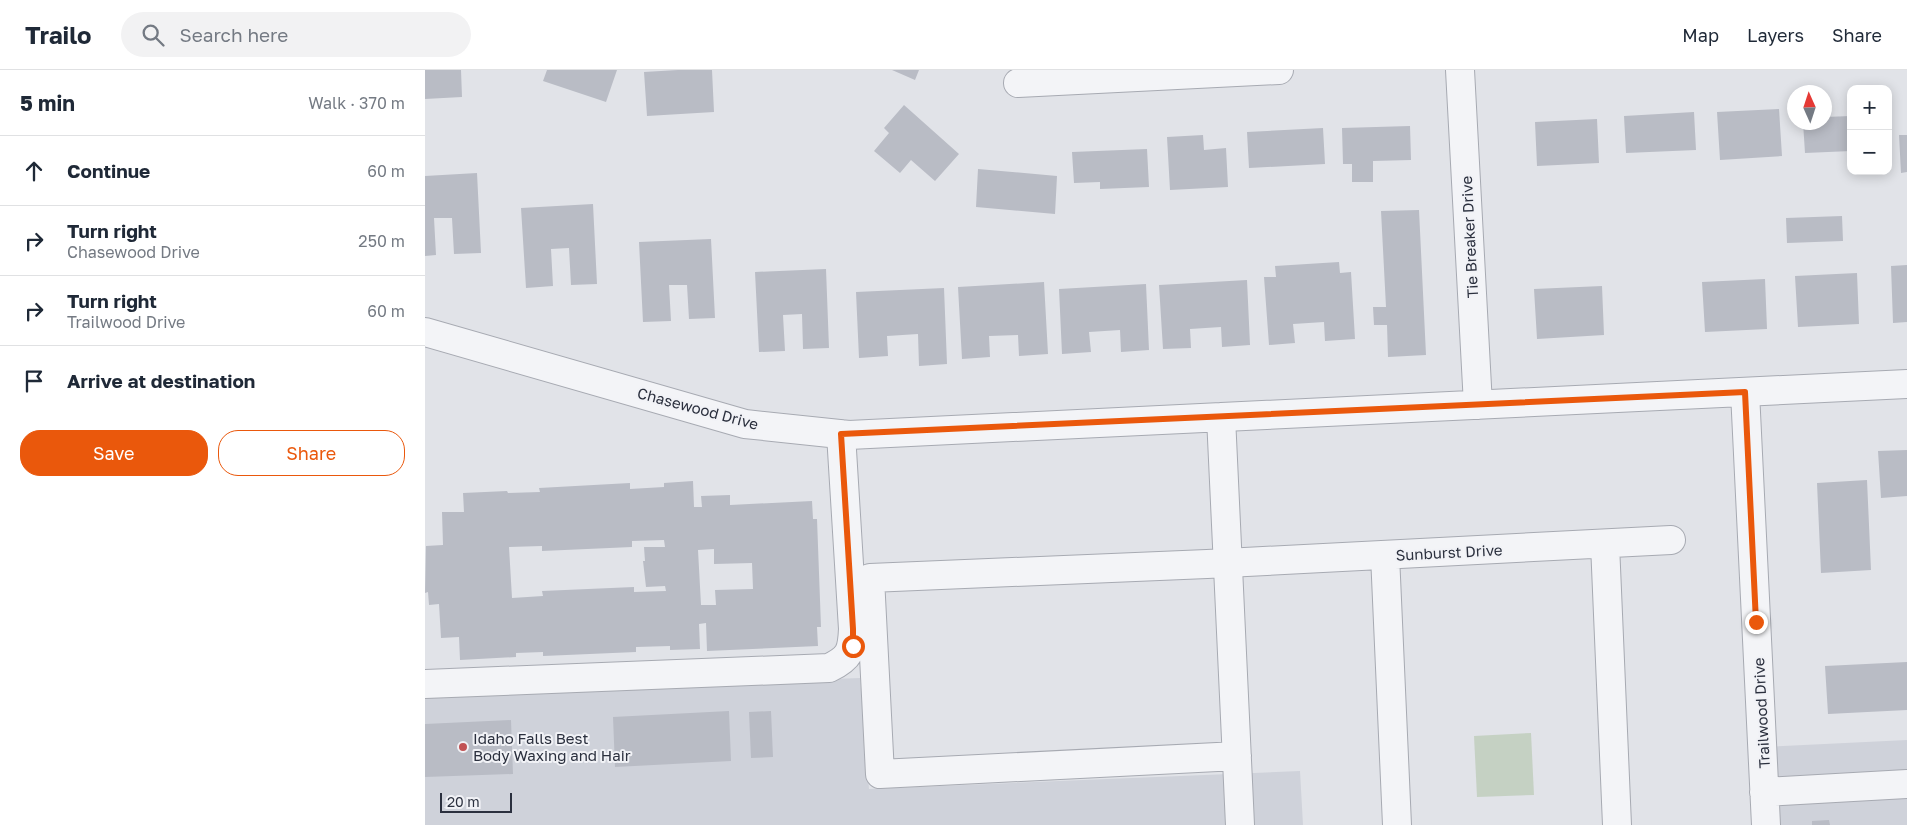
<!DOCTYPE html>
<html lang="en">
<head>
<meta charset="utf-8">
<style>
  body { margin:0; font-family:"Golos Text",sans-serif; background:#f2f2f3; color:#1f2937 }
  .controls { position:absolute; right:15px; top:15px; display:grid; overflow:hidden; border-radius:10px; box-shadow:0 2px 12px #0003 }
  .controls button { width:45px; height:45px; display:grid; place-items:center; padding:0; border:0; border-bottom:1px solid #e0e1e3; background:#fff; color:#1f2937; font:25px sans-serif }
  .compass { position:absolute; left:1362px; top:15px; width:45px; height:45px; border-radius:50%; background:#fff; box-shadow:0 2px 12px #0003; rotate:357deg }
  .scale { position:absolute; left:15px; bottom:12px; width:72px; box-sizing:border-box; padding-left:5px; border:2px solid #2b303e; border-top:0; font-size:14px; line-height:18px; white-space:nowrap; color:#2b303e; -webkit-text-stroke:4px #f1f2f6; paint-order:stroke }
  .stop { position:absolute; width:15px; height:15px; margin:-11px; border:4px solid #ea580c; border-radius:50%; background:#fff }
  .stop.end { background:#ea580c; border-color:#fff; box-shadow:0 1px 5px #0008 }
  .list { margin:0; padding:0; list-style:none }
  h2 { display:flex; justify-content:space-between; align-items:center; height:65px; margin:0; padding:0 20px; font-size:21px }
  h2 small { font-size:16px; font-weight:400; color:#747a83 }
  .list li { display:grid; grid-template-columns:32px 1fr auto; gap:15px; align-items:center; box-sizing:border-box; height:70px; padding:0 20px; border-top:1px solid #e0e1e3 }
  .list b { display:block; font-size:19px; white-space:nowrap }
  .list p { margin:0; font-size:16px; white-space:nowrap; color:#747a83 }
  .list em { font-size:16px; font-style:normal; color:#747a83 }
  .actions { display:flex; gap:10px; padding:15px 20px }
  .actions a { flex:1; padding:11px 0; border:1px solid #ea580c; border-radius:20px; text-align:center; font-size:18px; color:#ea580c }
  .actions .main { background:#ea580c; color:#fff }
  .icon { flex:none; width:28px; height:28px; fill:none; stroke:currentColor; stroke-width:2; stroke-linecap:round; stroke-linejoin:round }
  .map { position:relative; flex:none; width:1482px; height:755px; overflow:hidden }
  header { display:flex; align-items:center; gap:30px; box-sizing:border-box; height:70px; padding:0 25px; background:#fff; border-bottom:1px solid #e0e1e3 }
  header strong { font-size:24px }
  nav { display:flex; gap:28px; margin-inline-start:auto; font-size:18px }
  .search { width:350px; height:45px; background:#f2f2f3; display:flex; align-items:center; gap:12px; box-sizing:border-box; padding:0 18px; border-radius:28px; color:#747a83; font-size:19px }
  main { display:flex }
  aside { flex:1; background:#fff }
  .map>svg:first-child { display:block }
  .built { fill:#cfd2da }
  .green { fill:#c5d1c3 }
  .building { fill:#b9bcc5; fill-rule:evenodd }
  .lines { fill:none; stroke-linecap:round; stroke-linejoin:round }
  .minor-casing { stroke:#a7aab2; stroke-width:30 }
  .minor { stroke:#f3f4f7; stroke-width:28 }
  .route { stroke:#ea580c; stroke-width:6 }
  .poi-dot { fill:#c15254; stroke:#f1f2f6; stroke-width:2 }
  .labels { text-anchor:middle; dominant-baseline:central; stroke-width:4; stroke-linejoin:round; paint-order:stroke }
  .street-label { font-size:15px; fill:#2b303e; stroke:#f1f2f6 }
  .poi-label { font-size:15px; fill:#2b303e; stroke:#f1f2f6; text-anchor:start }
</style>
</head>
<body>
<header>
<strong>Trailo</strong>
<div class="search"><svg class="icon" aria-label="search" viewBox="0 0 24 24"><circle cx="10" cy="10" r="6"/><path d="M15 15l6 6"/></svg>Search here</div>
<nav><a>Map</a><a>Layers</a><a>Share</a></nav>
</header>
<main>
<aside>
<h2>5 min<small>Walk · 370 m</small></h2>
<ul class="list">
<li><svg class="icon" aria-label="ahead" viewBox="0 0 24 24"><path d="M12 20V5M6 11l6-6 6 6"/></svg><div><b>Continue</b></div><em>60 m</em></li>
<li><svg class="icon" aria-label="right" viewBox="0 0 24 24"><path d="M7 20v-9h11M14 6l5 5-5 5"/></svg><div><b>Turn right</b><p>Chasewood Drive</p></div><em>250 m</em></li>
<li><svg class="icon" aria-label="right" viewBox="0 0 24 24"><path d="M7 20v-9h11M14 6l5 5-5 5"/></svg><div><b>Turn right</b><p>Trailwood Drive</p></div><em>60 m</em></li>
<li><svg class="icon" aria-label="arrive" viewBox="0 0 24 24"><path d="M6 21V4h12l-3 4 3 4H6"/></svg><div><b>Arrive at destination</b></div></li>
</ul>
<div class="actions"><a class="main">Save</a><a>Share</a></div>
</aside>
<div class="map">
<svg width="1482" height="755" viewBox="0 0 1482 755">
  <rect width="100%" height="100%" fill="#e1e3e8"/>
  <path class="built" d="M 435,608 L 444,719 L 875,701 L 878,755 L 0,755 L 0,624 Z
    M 1482,670 L 1482,755 L 1341,755 L 1337,677 Z"/>
  <path class="green" d="M 1106,663 L 1109,725 L 1052,727 L 1049,666 Z"/>
  <path class="building" d="M 0,0 L 36,0 L 37,27 L 0,29 Z
    M 122,0 L 192,0 L 181,32 L 118,11 Z
    M 253,0 L 287,0 L 289,42 L 222,46 L 219,2 Z
    M 467,0 L 494,0 L 490,10 Z
    M 479,35 L 534,84 L 510,111 L 486,90 L 475,103 L 449,81 L 464,63 L 459,58 Z
    M 1354,39 L 1357,86 L 1295,90 L 1292,42 Z
    M 1269,42 L 1271,80 L 1201,83 L 1199,46 Z
    M 1426,46 L 1426,81 L 1380,83 L 1378,52 L 1400,52 L 1400,47 Z
    M 1172,49 L 1174,93 L 1112,96 L 1110,52 Z
    M 985,56 L 986,90 L 948,91 L 948,112 L 927,112 L 927,94 L 918,94 L 917,58 Z
    M 898,58 L 900,94 L 824,98 L 822,62 Z
    M 778,65 L 779,80 L 801,78 L 803,117 L 745,120 L 742,67 Z
    M 1474,65 L 1482,65 L 1482,102 L 1476,103 Z
    M 722,79 L 724,117 L 675,119 L 675,112 L 649,113 L 647,82 Z
    M 553,99 L 632,106 L 630,144 L 551,137 Z
    M 52,103 L 56,183 L 29,184 L 27,148 L 9,148 L 11,185 L 0,186 L 0,106 Z
    M 168,134 L 172,214 L 146,215 L 144,178 L 126,179 L 128,216 L 101,218 L 96,138 Z
    M 994,140 L 1001,285 L 963,287 L 962,255 L 949,255 L 948,237 L 961,237 L 956,141 Z
    M 1417,146 L 1418,171 L 1362,173 L 1361,148 Z
    M 286,169 L 290,248 L 264,249 L 262,215 L 244,215 L 246,251 L 218,252 L 214,172 Z
    M 914,192 L 915,203 L 926,202 L 930,269 L 900,271 L 899,252 L 868,254 L 870,273 L 844,275 L 839,207 L 851,207 L 850,196 Z
    M 1482,195 L 1482,252 L 1468,253 L 1466,196 Z
    M 401,199 L 404,278 L 378,279 L 377,244 L 358,245 L 360,281 L 334,282 L 330,202 Z
    M 1432,203 L 1434,254 L 1373,257 L 1370,206 Z
    M 1340,209 L 1342,259 L 1280,262 L 1277,212 Z
    M 822,210 L 825,275 L 797,277 L 796,257 L 765,259 L 766,278 L 738,279 L 734,215 Z
    M 619,212 L 623,284 L 594,286 L 593,265 L 564,266 L 565,287 L 537,289 L 533,217 Z
    M 721,214 L 724,280 L 696,282 L 695,260 L 664,262 L 666,282 L 637,284 L 634,219 Z
    M 1177,216 L 1179,265 L 1112,269 L 1109,219 Z
    M 519,218 L 522,294 L 494,296 L 493,264 L 462,266 L 463,286 L 434,288 L 431,222 Z
    M 1482,380 L 1482,426 L 1456,428 L 1453,381 Z
    M 1442,410 L 1446,500 L 1396,503 L 1392,413 Z
    M 268,411 L 269,437 L 277,437 L 276,426 L 305,425 L 305,435 L 387,431 L 388,449 L 392,449 L 396,557 L 392,557 L 393,576 L 282,581 L 281,553 L 274,554 L 275,579 L 245,580 L 245,576 L 211,577 L 211,582 L 118,586 L 118,582 L 91,583 L 91,587 L 35,590 L 34,567 L 16,568 L 14,534 L 4,535 L 3,522 L 0,523 L 1,476 L 18,475 L 17,442 L 39,442 L 38,423 L 82,421 L 83,423 L 115,422 L 114,418 L 205,413 L 205,419 L 239,417 L 239,413 ZM 239,470 L 240,477 L 219,477 L 220,491 L 218,491 L 221,517 L 240,516 L 241,521 L 209,522 L 209,517 L 117,521 L 118,526 L 87,528 L 84,477 L 117,476 L 117,481 L 207,477 L 207,471 ZM 289,479 L 289,494 L 327,493 L 328,519 L 290,520 L 291,535 L 276,535 L 273,480 Z
    M 1482,592 L 1482,640 L 1403,644 L 1400,596 Z
    M 304,641 L 306,691 L 190,697 L 188,647 Z
    M 346,641 L 348,687 L 326,688 L 324,642 Z
    M 86,650 L 88,704 L 0,707 L 0,654 Z
    M 1404,750 L 1405,755 L 1387,755 L 1387,751 Z"/>
  <g class="lines">
    <defs>
      <path id="minor" d="M 1035,0 L 1053,335
        M 593,13 L 854,0
        M 0,262 L 320,354 L 424,365 L 1482,314
        M 1320,322 L 1341,755
        M 796,347 L 815,755
        M 1180,474 L 1192,755
        M 960,485 L 972,755
        M 0,614 L 404,598 C 425,588 427,581 428,559 L 416,364
        M 812,686 L 455,704 L 445,508 L 782,494 L 1246,470
        M 1339,722 L 1482,714"/>
    </defs>
    <use href="#minor" class="minor-casing"/>
    <use href="#minor" class="minor"/>
  </g>
  <g class="lines">
    <path class="route" d="M 428,576 L 428,559 L 416,364 L 1320,322 L 1331,552"/>
  </g>
  <circle class="poi-dot" cx="38" cy="677" r="5"/>
  <g class="labels">
    <g class="street-label">
      <text transform="translate(1044 167) rotate(-93)">Tie Breaker Drive</text>
      <text transform="translate(273 338) rotate(15)">Chasewood Drive</text>
      <text transform="translate(1024 482) rotate(-3)">Sunburst Drive</text>
      <text transform="translate(1336 643) rotate(-93)">Trailwood Drive</text>
    </g>
    <g class="poi-label">
      <text x="48" y="668">Idaho Falls Best<tspan x="48" dy="17">Body Waxing and Hair</tspan></text>
    </g>
  </g>
</svg>
<div class="controls">
<button>+</button>
<button>−</button>
</div>
<svg class="compass" viewBox="-18 -18 36 36"><path d="M0-13l5 13h-10z" fill="#e53935"/><path d="M0 13l5-13h-10z" fill="#747a83"/></svg>
<div class="scale">20 m</div>
<div class="stop" style="left:428px;top:576px"></div>
<div class="stop end" style="left:1331px;top:552px"></div>
</div>
</main>
</body>
</html>
